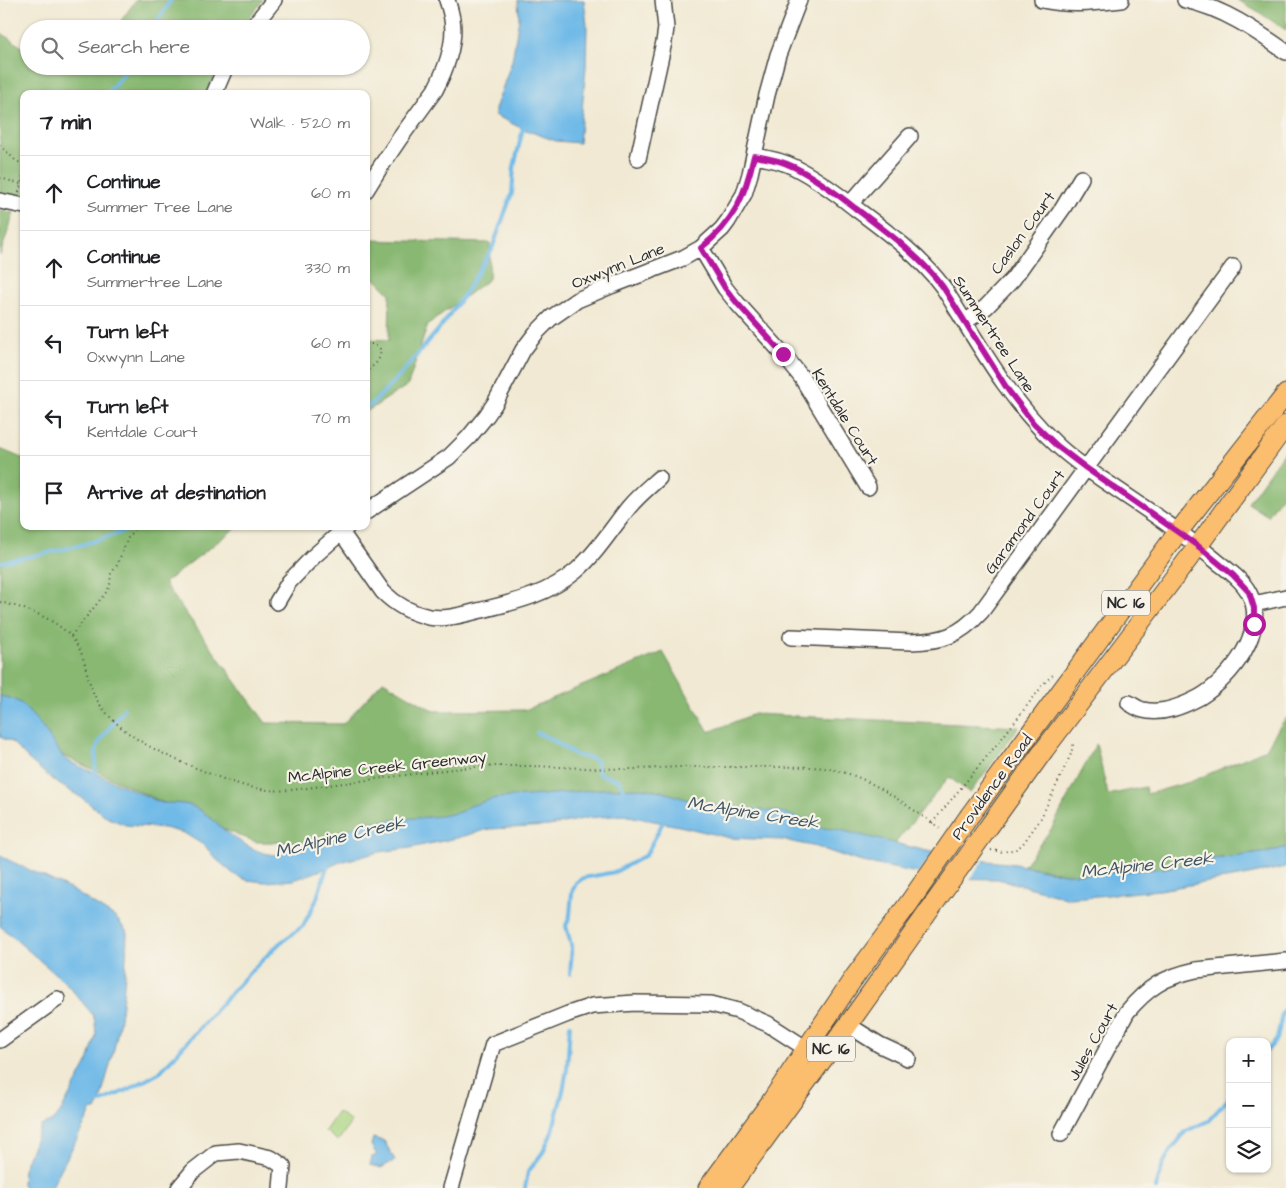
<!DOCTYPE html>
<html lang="en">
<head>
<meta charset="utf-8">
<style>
  body { margin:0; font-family:"Architects Daughter",sans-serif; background:#f6f6f6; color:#202124 }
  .controls { position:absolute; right:15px; bottom:15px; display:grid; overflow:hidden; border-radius:10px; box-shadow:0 1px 4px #0004 }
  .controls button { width:45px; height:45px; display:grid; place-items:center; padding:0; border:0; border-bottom:1px solid #e0e0e0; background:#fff; color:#202124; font:25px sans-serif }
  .stop { position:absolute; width:15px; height:15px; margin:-11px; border:4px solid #b5179e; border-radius:50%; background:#fff }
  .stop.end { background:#b5179e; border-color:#fff; box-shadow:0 1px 5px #0008 }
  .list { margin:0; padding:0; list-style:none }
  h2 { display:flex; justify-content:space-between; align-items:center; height:65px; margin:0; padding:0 20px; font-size:21px }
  h2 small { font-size:16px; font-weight:400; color:#757577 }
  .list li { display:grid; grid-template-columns:32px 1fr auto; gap:15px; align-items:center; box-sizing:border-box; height:75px; padding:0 20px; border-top:1px solid #e0e0e0 }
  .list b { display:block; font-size:19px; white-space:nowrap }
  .list p { margin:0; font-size:16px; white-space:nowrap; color:#757577 }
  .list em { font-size:16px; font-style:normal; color:#757577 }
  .icon { flex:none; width:28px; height:28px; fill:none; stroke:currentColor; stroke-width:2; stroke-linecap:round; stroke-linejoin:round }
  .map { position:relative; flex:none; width:1286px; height:1188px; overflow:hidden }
  .search { position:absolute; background:#fff; box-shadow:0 1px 4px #0004; left:20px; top:20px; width:350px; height:55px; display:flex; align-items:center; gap:12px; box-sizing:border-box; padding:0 18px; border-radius:28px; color:#757577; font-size:19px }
  .panel { position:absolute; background:#fff; box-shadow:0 1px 4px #0004; left:20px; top:90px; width:350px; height:440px; border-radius:10px }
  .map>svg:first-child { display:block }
  .green { fill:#abd784; stroke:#6b8158 }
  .forest { fill:#88b872; stroke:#5a724e }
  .water { fill:#70bae8; stroke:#4e728a }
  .pier { fill:#f1e9d3 }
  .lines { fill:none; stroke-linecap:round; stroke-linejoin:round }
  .stream { stroke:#70bae8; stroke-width:4 }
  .minor-casing { stroke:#494844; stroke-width:18 }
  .major-casing { stroke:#494844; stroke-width:21 }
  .path { stroke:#494844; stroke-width:2; stroke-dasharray:1 4; stroke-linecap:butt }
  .minor { stroke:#fff; stroke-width:15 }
  .major { stroke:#fbbd6e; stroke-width:19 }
  .major-bridge-casing { stroke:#494844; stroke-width:21; stroke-linecap:butt }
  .major-bridge { stroke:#fbbd6e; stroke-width:19 }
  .route { stroke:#b5179e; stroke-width:6 }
  .labels { text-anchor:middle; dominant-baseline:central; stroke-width:4.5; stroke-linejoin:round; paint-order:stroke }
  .shield { fill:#f7f3e8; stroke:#686764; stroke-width:1 }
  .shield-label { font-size:15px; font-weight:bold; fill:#2b2b2b }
  .street-label { font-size:16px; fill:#2b2b2b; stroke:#f7f3e8 }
  .water-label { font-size:18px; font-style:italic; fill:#405664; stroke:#f7f3e8 }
</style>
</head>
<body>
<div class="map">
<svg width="1286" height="1188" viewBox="0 0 1286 1188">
  <rect width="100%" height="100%" fill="#f7f3e8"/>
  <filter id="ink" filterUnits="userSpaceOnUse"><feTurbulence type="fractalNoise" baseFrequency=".02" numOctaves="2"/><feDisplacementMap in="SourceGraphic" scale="10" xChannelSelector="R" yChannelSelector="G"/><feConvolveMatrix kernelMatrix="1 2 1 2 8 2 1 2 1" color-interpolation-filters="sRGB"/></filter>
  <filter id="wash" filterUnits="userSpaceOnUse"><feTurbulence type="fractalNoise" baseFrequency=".0096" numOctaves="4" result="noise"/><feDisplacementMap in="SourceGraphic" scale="20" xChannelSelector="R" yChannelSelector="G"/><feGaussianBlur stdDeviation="1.12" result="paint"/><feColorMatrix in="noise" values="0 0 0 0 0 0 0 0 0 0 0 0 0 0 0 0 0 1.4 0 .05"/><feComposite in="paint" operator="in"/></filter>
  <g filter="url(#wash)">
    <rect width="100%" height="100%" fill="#f1e9d3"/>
    <path class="green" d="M 338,1112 L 351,1122 L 338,1141 L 325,1131 Z"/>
    <path class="forest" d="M 136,0 L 263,0 L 241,29 L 115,29 Z
      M 1237,0 L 1286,0 L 1286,30 L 1254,9 Z
      M 0,32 L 29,52 L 29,66 L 219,66 L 206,94 L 24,94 L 24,200 L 0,195 Z
      M 0,210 L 14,213 L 0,255 Z
      M 366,240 L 490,243 L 489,279 L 428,324 L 408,385 L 366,412 L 366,339 L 389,340 L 390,294 L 366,270 Z
      M 0,449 L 24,459 L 24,526 L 238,526 L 164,583 L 266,723 L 343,724 L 383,681 L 434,711 L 525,710 L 663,652 L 709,732 L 754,714 L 1019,727 L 970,793 L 949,777 L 888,852 L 630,798 L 360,843 L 256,842 L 200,820 L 0,726 Z
      M 1286,449 L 1286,490 L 1268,516 L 1248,503 Z
      M 1286,718 L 1286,847 L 1270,852 L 1214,859 L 1165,868 L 1105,873 L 1065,874 L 1024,865 L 1052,828 L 1096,744 L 1108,795 L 1145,787 L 1147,794 L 1190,782 L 1266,749 L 1278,729 Z"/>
    <path class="water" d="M 518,0 L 584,0 L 587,25 L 586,67 L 579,143 L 556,141 L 523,129 L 495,115 L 495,109 L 512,61 L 519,19 Z
      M 0,696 L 10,698 L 21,703 L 40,724 L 64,758 L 74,764 L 162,803 C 171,803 180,803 189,805 C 205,810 215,823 228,833 C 242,843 259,855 277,855 L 368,822 L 441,816 L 460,812 L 470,806 L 495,798 L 541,795 L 602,789 L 642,788 L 661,791 L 701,804 L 781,812 L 805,820 L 821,828 L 836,829 L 927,851 L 987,861 L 1015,864 L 1065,874 L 1105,873 L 1165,868 L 1214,859 L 1270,852 L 1286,847 L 1286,867 L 1244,876 L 1159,890 L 1097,896 L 1069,898 L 998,879 L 943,878 L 858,861 L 817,847 L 783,840 L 730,838 L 684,827 L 624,815 L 587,818 L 549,826 L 489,829 L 457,838 L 410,848 L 379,852 L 340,862 L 327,868 L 294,880 L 265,882 L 247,880 L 235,875 L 216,859 L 205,846 L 184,833 L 164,828 L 126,825 L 108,818 L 82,798 L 54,781 L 26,757 L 12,742 L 0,737 Z
      M 0,856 L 72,890 L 116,918 L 127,932 C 126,971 123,1011 114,1049 C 110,1067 104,1084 100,1102 L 96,1110 L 92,1110 L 51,1188 L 25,1188 L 22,1184 L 23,1169 L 41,1126 L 51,1122 L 60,1113 L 88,1061 L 96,1036 L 95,1022 L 93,1015 L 67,984 L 0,926 Z
      M 373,1138 L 384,1141 L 395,1160 L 381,1168 L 370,1165 L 372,1157 L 377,1155 L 371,1145 Z"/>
    <path class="pier" d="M 936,850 L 985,858 L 969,881 L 943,880 L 917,875 Z"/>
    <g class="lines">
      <path class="stream" d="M 152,29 L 171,0
        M 106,94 L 131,66
        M 23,138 L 24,137
        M 366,408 L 374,402 L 401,374 L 443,324 L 465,293 L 492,249 L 512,193 L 514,167 L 524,124
        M 0,562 C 47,554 94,544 138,526
        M 537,733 C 552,737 563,748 576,755 C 583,758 590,756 596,760 L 599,774 L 619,780 L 625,792
        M 95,778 L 96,752 L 99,742 L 124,709
        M 570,974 L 572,948 L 566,926 L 570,915 L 572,892 L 576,883 L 583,878 L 615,872 L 646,855 L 664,820
        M 1267,1051 L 1277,1039 L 1282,1014 L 1286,1007
        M 100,1102 L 127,1090 L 159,1073 L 250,972 L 280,943 L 303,926 L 316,901 L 328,864
        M 525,1188 L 528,1172 L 543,1152 L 552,1132 L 563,1091 L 567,1069 L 570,1025
        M 1156,1188 L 1163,1164 L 1171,1150 L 1186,1131 L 1208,1121 L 1230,1097"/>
    </g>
  </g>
  <g filter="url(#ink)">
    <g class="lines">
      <defs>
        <path id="minor" d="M 1042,0 C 1070,6 1093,3 1121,0
          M 1185,0 C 1223,8 1255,30 1286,52
          M 251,29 L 274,0
          M 214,94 L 226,66
          M 754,156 C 768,158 782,161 794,167 C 816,178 836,193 855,208 C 887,232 919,255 943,287 C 977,341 1008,399 1055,443 C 1072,460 1093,473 1112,486 C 1147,510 1182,532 1214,559 C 1226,569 1242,579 1249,593 C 1269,630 1231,678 1200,697 C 1183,706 1162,715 1143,710 C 1138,709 1134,706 1129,703
          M 638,159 L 664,42 L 666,28 L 663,0
          M 366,190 L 379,169 L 400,138 L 435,90 C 446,69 456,43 452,19 C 451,13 449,6 447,0
          M 0,201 L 24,206
          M 850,204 L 910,136
          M 701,248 L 725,288 L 737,303 L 783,354 L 802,378 L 868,487
          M 965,322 L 986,307 L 1013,279 L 1063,208 L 1081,178
          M 366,512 L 449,457 L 469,437 L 487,415 L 495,403 L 523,350 L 536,333 L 551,318 L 577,300 L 613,285 L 683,258 L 701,248 L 722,229 L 728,221 L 744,194 L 750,174 L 767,95 L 778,55 L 799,0
          M 341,532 L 383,592 C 396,605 411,613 429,617 C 447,620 465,614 482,610 C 515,602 549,594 576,571 C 597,553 612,528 629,507 C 638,496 649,487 659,478
          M 277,602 L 289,582 L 314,556 L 347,527
          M 1254,604 L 1286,597
          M 791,637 L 911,642 C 943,641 959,636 981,612 L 1233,267
          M 848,1025 L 880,1045 L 908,1058
          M 0,1040 L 57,999
          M 1061,1134 L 1127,1012 C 1148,987 1164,977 1196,970 L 1286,961
          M 179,1188 L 193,1171 L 216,1153 L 239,1151 L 271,1158 L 283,1166 L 281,1188
          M 451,1188 L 493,1044 L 568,1014 L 592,1006 L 635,1003 L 711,1004 L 738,1011 L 768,1024 L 807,1049"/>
        <path id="major" d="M 970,815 L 1178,532 L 1286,394
          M 990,825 L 1044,750 L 1198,546 L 1286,425
          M 708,1188 L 770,1103 L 853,979 L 909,903
          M 729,1188 L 850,1022 L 931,908"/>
      </defs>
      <use href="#minor" class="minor-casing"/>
      <use href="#major" class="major-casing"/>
      <path class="path" d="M 0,145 L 15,160 L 24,165
        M 0,178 L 21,184
        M 19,192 L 24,172
        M 366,344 L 374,344 L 380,349 C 382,360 374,365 366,372
        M 0,602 C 32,610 72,623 83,658 C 88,674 90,692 101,706 C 124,738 166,756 201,770 C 220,778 240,786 261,789 C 283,793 306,788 328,785 C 370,780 411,774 453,769 C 512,762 571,769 630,769 C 649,769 668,767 688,767 C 715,767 743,767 771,767 C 794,767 817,765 839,771 C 878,781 909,808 943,830
        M 71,636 L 108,590 L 110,584 L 111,574 L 117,565 L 128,538 L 136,526
        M 932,823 L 1003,737 L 1046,681 L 1054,674
        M 991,850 L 1003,852 L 1016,849 L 1022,845 L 1040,820 L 1058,782 L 1071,754 L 1073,745 L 1072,741"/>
      <use href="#minor" class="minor"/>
      <use href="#major" class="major"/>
      <defs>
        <path id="major-bridge" d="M 909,903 L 970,815
          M 931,908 L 990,825"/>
      </defs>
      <use href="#major-bridge" class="major-bridge-casing"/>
      <use href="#major-bridge" class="major-bridge"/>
    </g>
  </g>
  <g class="lines" filter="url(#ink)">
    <path class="route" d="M 783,354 L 737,303 L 725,288 L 701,248 C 734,222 745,196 754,156 C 768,158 782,161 794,167 C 816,178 836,193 855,208 C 887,232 919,255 943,287 L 1008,390 L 1034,424 L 1057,446 L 1086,468 L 1198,546 L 1233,575 L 1249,592 L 1254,608 L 1254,624"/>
  </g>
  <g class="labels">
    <g class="shield">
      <rect x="1102" y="590.5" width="48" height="25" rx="4"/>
      <rect x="807" y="1036.5" width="48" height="25" rx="4"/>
    </g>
    <g class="shield-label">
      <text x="1126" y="603">NC 16</text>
      <text x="831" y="1049">NC 16</text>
    </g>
    <g class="street-label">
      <text transform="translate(1023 233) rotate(-54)">Caslon Court</text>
      <text transform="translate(618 266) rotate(-22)">Oxwynn Lane</text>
      <text transform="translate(994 334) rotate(57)">Summertree Lane</text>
      <text transform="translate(845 417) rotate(58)">Kentdale Court</text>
      <text transform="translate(1025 522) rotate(-54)">Garamond Court</text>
      <text transform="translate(387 767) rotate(-6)">McAlpine Creek Greenway</text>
      <text transform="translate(992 787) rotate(-54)">Providence Road</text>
      <text transform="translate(1093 1042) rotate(-61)">Jules Court</text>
    </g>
    <g class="water-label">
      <text transform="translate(753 813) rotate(9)">McAlpine Creek</text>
      <text transform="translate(340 837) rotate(-13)">McAlpine Creek</text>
      <text transform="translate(1147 865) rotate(-6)">McAlpine Creek</text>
    </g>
  </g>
</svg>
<div class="controls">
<button>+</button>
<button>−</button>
<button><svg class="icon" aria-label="layers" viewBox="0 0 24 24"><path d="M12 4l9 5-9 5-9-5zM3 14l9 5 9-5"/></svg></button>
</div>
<div class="stop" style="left:1254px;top:624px"></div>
<div class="stop end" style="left:783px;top:354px"></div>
<div class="search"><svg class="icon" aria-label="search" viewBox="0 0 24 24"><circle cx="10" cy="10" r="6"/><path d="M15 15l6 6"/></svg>Search here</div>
<section class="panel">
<h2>7 min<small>Walk · 520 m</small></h2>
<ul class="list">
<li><svg class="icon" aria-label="ahead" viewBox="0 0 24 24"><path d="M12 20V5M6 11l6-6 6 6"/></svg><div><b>Continue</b><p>Summer Tree Lane</p></div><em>60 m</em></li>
<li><svg class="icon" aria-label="ahead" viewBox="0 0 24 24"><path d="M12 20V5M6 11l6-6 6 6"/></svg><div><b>Continue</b><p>Summertree Lane</p></div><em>330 m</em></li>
<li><svg class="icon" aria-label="left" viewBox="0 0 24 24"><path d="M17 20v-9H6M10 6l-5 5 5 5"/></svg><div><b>Turn left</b><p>Oxwynn Lane</p></div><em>60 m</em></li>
<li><svg class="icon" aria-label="left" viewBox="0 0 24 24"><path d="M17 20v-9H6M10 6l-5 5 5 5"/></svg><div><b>Turn left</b><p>Kentdale Court</p></div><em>70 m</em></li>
<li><svg class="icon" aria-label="arrive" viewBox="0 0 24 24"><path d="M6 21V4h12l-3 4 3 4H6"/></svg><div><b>Arrive at destination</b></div></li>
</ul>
</section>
</div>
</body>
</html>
